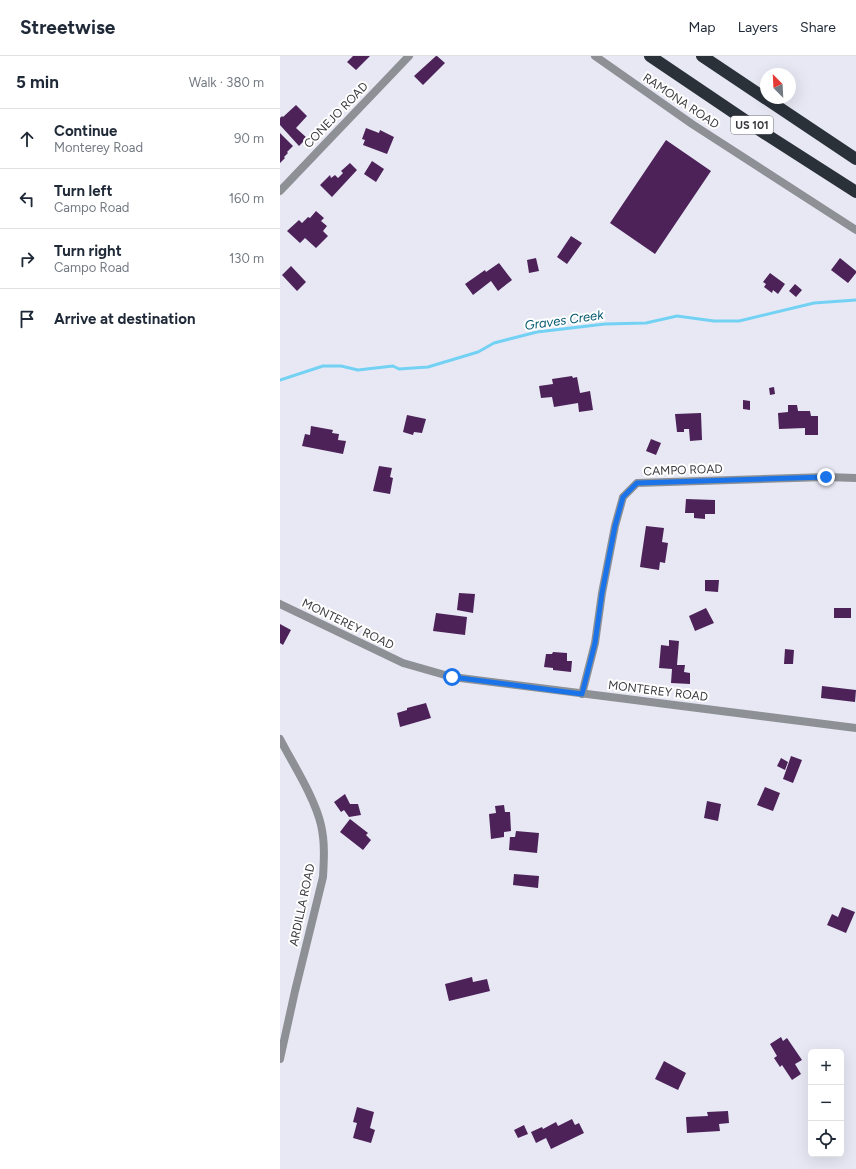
<!DOCTYPE html>
<html lang="en">
<head>
<meta charset="utf-8">
<style>
  body { margin:0; font-family:Figtree,sans-serif; background:#f2f2f3; color:#1f2937 }
  .controls { position:absolute; right:12px; bottom:12px; display:grid; overflow:hidden; border-radius:6px; box-shadow:0 4px 16px #0002 }
  .controls button { width:36px; height:36px; display:grid; place-items:center; padding:0; border:0; border-bottom:1px solid #e0e1e3; background:#fff; color:#1f2937; font:20px sans-serif }
  .compass { position:absolute; left:480px; top:12px; width:36px; height:36px; border-radius:50%; background:#fff; box-shadow:0 4px 16px #0002; rotate:336deg }
  .stop { position:absolute; width:12px; height:12px; margin:-9px; border:3px solid #1a73e8; border-radius:50%; background:#fff }
  .stop.end { background:#1a73e8; border-color:#fff; box-shadow:0 1px 4px #0008 }
  .list { margin:0; padding:0; list-style:none }
  h2 { display:flex; justify-content:space-between; align-items:center; height:52px; margin:0; padding:0 16px; font-size:17px }
  h2 small { font-size:13px; font-weight:400; color:#747a83 }
  .list li { display:grid; grid-template-columns:26px 1fr auto; gap:12px; align-items:center; box-sizing:border-box; height:60px; padding:0 16px; border-top:1px solid #e0e1e3 }
  .list b { display:block; font-size:15px; white-space:nowrap }
  .list p { margin:0; font-size:13px; white-space:nowrap; color:#747a83 }
  .list em { font-size:13px; font-style:normal; color:#747a83 }
  .icon { flex:none; width:22px; height:22px; fill:none; stroke:currentColor; stroke-width:2; stroke-linecap:round; stroke-linejoin:round }
  .map { position:relative; flex:none; width:576px; height:1113px; overflow:hidden }
  header { display:flex; align-items:center; gap:24px; box-sizing:border-box; height:56px; padding:0 20px; background:#fff; border-bottom:1px solid #e0e1e3 }
  header strong { font-size:19px }
  nav { display:flex; gap:22px; margin-inline-start:auto; font-size:14px }
  main { display:flex }
  aside { flex:1; background:#fff }
  .map>svg:first-child { display:block }
  .lines { fill:none; stroke-linecap:round; stroke-linejoin:round }
  .stream { stroke:#73d2f3; stroke-width:3 }
  .building { fill:#4c2258 }
  .minor { stroke:#8d9195; stroke-width:8 }
  .motorway { stroke:#2b3139; stroke-width:12 }
  .route { stroke:#1a73e8; stroke-width:5 }
  .labels { text-anchor:middle; dominant-baseline:central; stroke-width:4; stroke-linejoin:round; paint-order:stroke }
  .shield { fill:#fff; stroke:#757579; stroke-width:1 }
  .shield-label { font-size:11px; font-weight:bold; fill:#3a3a3f }
  .street-label { font-size:12px; fill:#3a3a3f; stroke:#fff }
  .water-label { font-size:13px; font-style:italic; fill:#055970; stroke:#fff }
</style>
</head>
<body>
<header>
<strong>Streetwise</strong>
<nav><a>Map</a><a>Layers</a><a>Share</a></nav>
</header>
<main>
<aside>
<h2>5 min<small>Walk · 380 m</small></h2>
<ul class="list">
<li><svg class="icon" aria-label="ahead" viewBox="0 0 24 24"><path d="M12 20V5M6 11l6-6 6 6"/></svg><div><b>Continue</b><p>Monterey Road</p></div><em>90 m</em></li>
<li><svg class="icon" aria-label="left" viewBox="0 0 24 24"><path d="M17 20v-9H6M10 6l-5 5 5 5"/></svg><div><b>Turn left</b><p>Campo Road</p></div><em>160 m</em></li>
<li><svg class="icon" aria-label="right" viewBox="0 0 24 24"><path d="M7 20v-9h11M14 6l5 5-5 5"/></svg><div><b>Turn right</b><p>Campo Road</p></div><em>130 m</em></li>
<li><svg class="icon" aria-label="arrive" viewBox="0 0 24 24"><path d="M6 21V4h12l-3 4 3 4H6"/></svg><div><b>Arrive at destination</b></div></li>
</ul>
</aside>
<div class="map">
<svg width="576" height="1113" viewBox="0 0 576 1113">
  <rect width="100%" height="100%" fill="#e8e8f5"/>
  <g class="lines">
    <path class="stream" d="M 0,324 L 43,310 L 61,310 L 78,314 L 113,310 L 119,313 L 148,311 L 198,296 L 214,287 L 257,276 L 325,268 L 366,267 L 397,260 L 434,265 L 459,265 L 534,247 L 576,244"/>
  </g>
  <path class="building" d="M 73,0 L 90,0 L 76,14 L 67,6 Z
    M 156,0 L 157,0 L 165,7 L 143,29 L 134,20 Z
    M 16,49 L 27,60 L 16,72 L 27,82 L 19,90 L 0,69 L 0,62 L 2,60 L 3,61 Z
    M 86,72 L 99,77 L 100,74 L 114,81 L 107,98 L 83,89 L 85,84 L 82,83 Z
    M 0,77 L 13,90 L 7,96 L 8,97 L 4,101 L 5,102 L 0,107 Z
    M 386,84 L 431,115 L 375,198 L 330,167 Z
    M 92,105 L 104,113 L 96,126 L 84,118 Z
    M 70,107 L 77,114 L 52,141 L 40,129 L 50,119 L 51,122 L 55,119 L 58,122 L 63,117 L 61,115 Z
    M 36,155 L 44,162 L 41,165 L 47,170 L 43,175 L 48,180 L 36,192 L 25,182 L 20,187 L 7,175 L 19,164 L 22,167 L 28,161 L 30,162 Z
    M 291,180 L 302,187 L 287,208 L 277,201 Z
    M 256,202 L 259,215 L 249,217 L 247,204 Z
    M 560,202 L 576,215 L 576,217 L 568,227 L 551,214 Z
    M 219,207 L 232,224 L 218,235 L 211,225 L 193,239 L 185,228 L 205,214 L 206,216 Z
    M 11,210 L 26,226 L 17,235 L 2,219 Z
    M 490,217 L 505,228 L 498,238 L 493,234 L 492,237 L 484,231 L 486,228 L 483,226 Z
    M 515,228 L 522,234 L 516,241 L 509,235 Z
    M 292,320 L 293,322 L 297,321 L 300,337 L 310,335 L 313,354 L 299,356 L 298,347 L 274,351 L 272,341 L 261,342 L 259,330 L 273,328 L 272,323 Z
    M 494,331 L 495,338 L 490,339 L 489,332 Z
    M 463,344 L 470,345 L 470,354 L 463,353 Z
    M 508,349 L 517,349 L 518,355 L 530,355 L 531,360 L 538,360 L 538,379 L 525,379 L 525,372 L 499,373 L 498,357 L 508,356 Z
    M 421,357 L 422,384 L 410,385 L 409,373 L 404,373 L 404,376 L 397,376 L 395,358 Z
    M 127,359 L 146,363 L 142,377 L 134,376 L 133,379 L 123,376 Z
    M 31,370 L 53,374 L 52,377 L 59,378 L 58,384 L 66,385 L 63,398 L 22,390 L 25,378 L 30,379 Z
    M 371,383 L 381,387 L 376,399 L 366,395 Z
    M 99,410 L 112,412 L 110,421 L 113,422 L 110,438 L 93,435 Z
    M 406,443 L 435,444 L 435,458 L 425,458 L 425,463 L 414,462 L 414,457 L 405,457 Z
    M 366,470 L 384,472 L 382,486 L 388,487 L 385,507 L 380,506 L 379,514 L 360,511 Z
    M 425,524 L 439,524 L 438,536 L 425,535 Z
    M 179,537 L 195,538 L 193,557 L 177,554 Z
    M 426,552 L 434,567 L 415,575 L 409,560 Z
    M 554,552 L 571,552 L 571,562 L 554,562 Z
    M 156,557 L 187,561 L 185,579 L 153,575 Z
    M 0,568 L 11,574 L 3,589 L 0,587 Z
    M 389,584 L 399,585 L 397,609 L 405,609 L 404,616 L 410,617 L 410,628 L 391,627 L 392,613 L 379,612 L 381,589 L 389,590 Z
    M 505,593 L 514,594 L 513,608 L 504,608 Z
    M 273,596 L 287,597 L 287,605 L 292,605 L 291,616 L 273,614 L 273,612 L 264,611 L 266,598 L 272,598 Z
    M 542,630 L 576,634 L 575,646 L 541,642 Z
    M 146,647 L 151,662 L 120,671 L 117,657 L 127,654 L 127,652 Z
    M 511,700 L 522,704 L 513,727 L 503,723 Z
    M 501,702 L 508,706 L 505,714 L 497,710 Z
    M 485,731 L 500,737 L 493,755 L 477,749 Z
    M 65,738 L 70,748 L 78,748 L 81,759 L 69,761 L 64,754 L 61,756 L 54,746 Z
    M 427,745 L 441,748 L 438,765 L 424,762 Z
    M 224,749 L 225,756 L 230,756 L 231,775 L 224,776 L 224,781 L 211,783 L 209,758 L 216,757 L 215,750 Z
    M 70,763 L 88,777 L 86,779 L 91,784 L 83,794 L 60,776 Z
    M 236,775 L 259,777 L 257,797 L 229,794 L 230,781 L 235,781 Z
    M 234,818 L 259,820 L 258,832 L 233,829 Z
    M 562,851 L 575,856 L 566,877 L 547,869 L 552,858 L 558,861 Z
    M 192,921 L 193,926 L 207,923 L 210,935 L 169,945 L 165,928 Z
    M 501,981 L 503,985 L 507,982 L 522,1004 L 515,1008 L 521,1018 L 512,1024 L 502,1009 L 500,1011 L 494,1002 L 497,1000 L 490,988 Z
    M 384,1005 L 406,1017 L 398,1034 L 375,1023 Z
    M 77,1051 L 94,1056 L 90,1072 L 95,1074 L 91,1087 L 73,1082 L 77,1067 L 73,1066 Z
    M 448,1055 L 449,1067 L 439,1068 L 440,1075 L 407,1077 L 406,1061 L 428,1060 L 427,1056 Z
    M 292,1063 L 295,1069 L 299,1067 L 304,1077 L 271,1093 L 266,1082 L 256,1087 L 251,1076 L 262,1071 L 263,1073 L 276,1066 L 278,1070 Z
    M 244,1069 L 248,1078 L 238,1082 L 234,1074 Z"/>
  <g class="lines">
    <path class="minor" d="M 315,0 L 412,68 L 576,174
      M 0,135 L 129,0
      M 0,548 L 123,607 L 172,621 L 576,672
      M 302,638 L 315,587 L 322,537 L 335,470 L 343,441 L 357,427 L 546,421 L 576,422
      M 0,683 C 13,708 35,742 41,769 C 45,786 44,804 43,821 L 15,935 L 0,1003"/>
    <path class="motorway" d="M 370,0 L 484,77 L 576,136
      M 422,0 L 576,103"/>
  </g>
  <g class="lines">
    <path class="route" d="M 172,621 L 302,638 L 315,587 L 322,537 L 335,470 L 343,441 L 357,427 L 546,421"/>
  </g>
  <g class="labels">
    <rect class="shield" x="451" y="60" width="42" height="18" rx="3"/>
    <g class="shield-label">
      <text x="472" y="69">US 101</text>
    </g>
    <g class="street-label">
      <text transform="translate(401 45) rotate(34)">RAMONA ROAD</text>
      <text transform="translate(56 59) rotate(-46)">CONEJO ROAD</text>
      <text transform="translate(403 414) rotate(-2)">CAMPO ROAD</text>
      <text transform="translate(68 568) rotate(26)">MONTEREY ROAD</text>
      <text transform="translate(378 635) rotate(7)">MONTEREY ROAD</text>
      <text transform="translate(22 849) rotate(-78)">ARDILLA ROAD</text>
    </g>
    <g class="water-label">
      <text transform="translate(284 264) rotate(-8)">Graves Creek</text>
    </g>
  </g>
</svg>
<div class="controls">
<button>+</button>
<button>−</button>
<button><svg class="icon" aria-label="locate" viewBox="0 0 24 24"><circle cx="12" cy="12" r="6"/><path d="M12 2v4M12 18v4M2 12h4M18 12h4"/></svg></button>
</div>
<svg class="compass" viewBox="-18 -18 36 36"><path d="M0-13l5 13h-10z" fill="#e53935"/><path d="M0 13l5-13h-10z" fill="#747a83"/></svg>
<div class="stop" style="left:172px;top:621px"></div>
<div class="stop end" style="left:546px;top:421px"></div>
</div>
</main>
</body>
</html>
